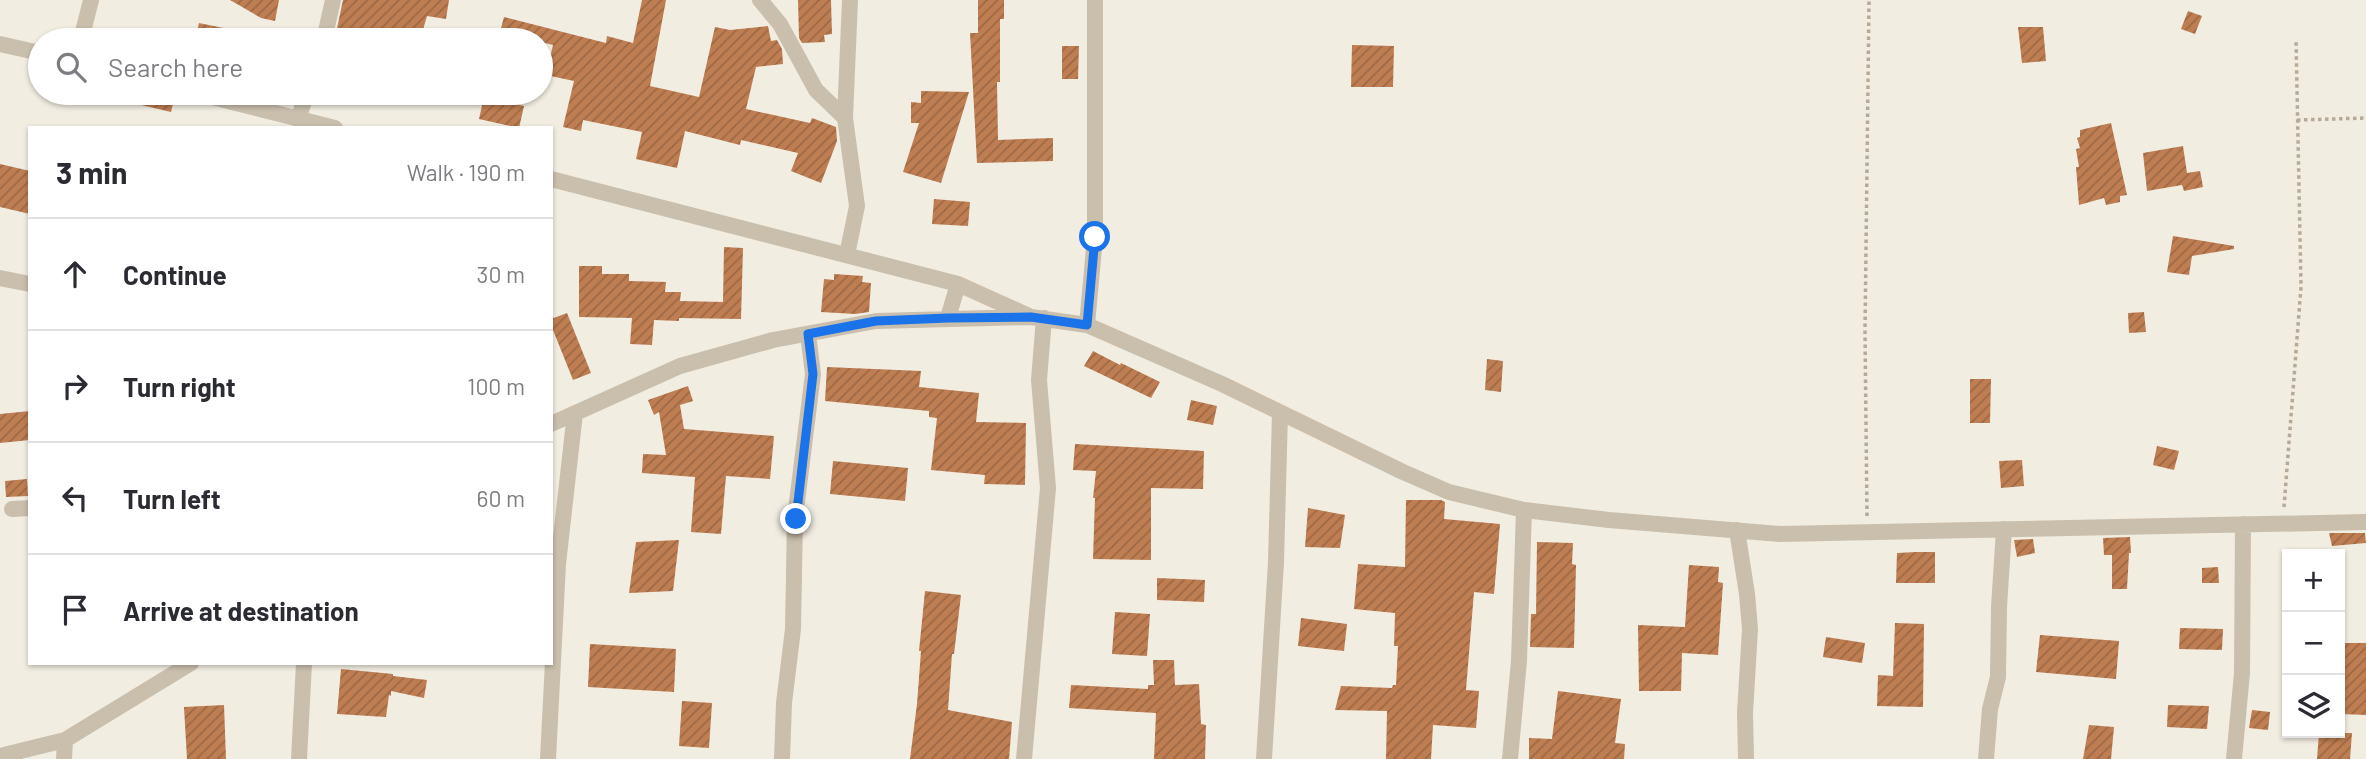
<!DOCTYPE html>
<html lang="en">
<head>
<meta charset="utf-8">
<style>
  body { margin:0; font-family:Barlow,sans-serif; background:#f2f2f3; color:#2b2b33 }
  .controls { position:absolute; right:21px; bottom:21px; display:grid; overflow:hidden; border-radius:0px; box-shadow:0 2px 5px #0004 }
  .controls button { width:63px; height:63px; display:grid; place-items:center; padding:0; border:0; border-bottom:2px solid #e1e1e2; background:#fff; color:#2b2b33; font:35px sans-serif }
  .stop { position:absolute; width:21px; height:21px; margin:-16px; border:5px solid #1a73e8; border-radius:50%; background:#fff }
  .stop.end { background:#1a73e8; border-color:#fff; box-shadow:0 2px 7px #0008 }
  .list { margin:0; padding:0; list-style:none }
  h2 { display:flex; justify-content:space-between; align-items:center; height:91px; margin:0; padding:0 28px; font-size:30px }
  h2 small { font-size:23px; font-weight:400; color:#7c7c81 }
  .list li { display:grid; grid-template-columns:46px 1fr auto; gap:21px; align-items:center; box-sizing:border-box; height:112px; padding:0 28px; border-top:2px solid #e1e1e2 }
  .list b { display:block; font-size:26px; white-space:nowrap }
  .list em { font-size:23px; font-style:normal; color:#7c7c81 }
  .icon { flex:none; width:38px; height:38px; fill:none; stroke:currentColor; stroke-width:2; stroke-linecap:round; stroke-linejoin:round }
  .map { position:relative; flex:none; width:2366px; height:759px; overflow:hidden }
  .search { position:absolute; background:#fff; box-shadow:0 2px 5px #0004; left:28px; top:28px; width:525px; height:77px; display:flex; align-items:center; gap:18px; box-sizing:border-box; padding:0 24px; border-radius:38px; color:#7c7c81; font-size:26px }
  .panel { position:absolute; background:#fff; box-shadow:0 2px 5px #0004; left:28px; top:126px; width:525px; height:539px; border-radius:0px }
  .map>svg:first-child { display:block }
  .building { fill:url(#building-hatch) }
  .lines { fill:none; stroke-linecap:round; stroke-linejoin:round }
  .path { stroke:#b6aa97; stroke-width:3.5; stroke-dasharray:3.5 3.5; stroke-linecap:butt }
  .street { stroke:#cabfad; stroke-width:16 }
  .route { stroke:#1a73e8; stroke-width:9 }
</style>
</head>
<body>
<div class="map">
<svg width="2366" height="759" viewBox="0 0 2366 759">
  <defs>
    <pattern id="building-hatch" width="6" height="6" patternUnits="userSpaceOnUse" patternTransform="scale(1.75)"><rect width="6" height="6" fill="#bf7e52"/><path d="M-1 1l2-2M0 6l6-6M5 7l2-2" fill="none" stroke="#9c6844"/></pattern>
  </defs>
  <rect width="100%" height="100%" fill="#f2ede1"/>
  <path class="building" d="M 230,0 L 279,0 L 275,21 L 261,18 Z
    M 343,0 L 449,0 L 446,19 L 427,16 L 420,40 L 343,40 L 335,38 Z
    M 642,0 L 666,0 L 650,86 L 699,97 L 715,27 L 730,30 L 768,26 L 771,41 L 777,40 L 782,49 L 783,64 L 756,67 L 746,109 L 810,123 L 812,118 L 836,127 L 837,141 L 821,183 L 791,171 L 798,153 L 741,140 L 740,145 L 685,131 L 677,168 L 636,159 L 642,132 L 583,120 L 581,131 L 563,127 L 574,81 L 546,75 L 553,45 L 500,32 L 504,17 L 606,43 L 607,36 L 633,43 Z
    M 798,0 L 831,0 L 832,34 L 824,35 L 825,42 L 802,43 L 799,38 Z
    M 978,0 L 1004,0 L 1004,19 L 1000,19 L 1000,82 L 997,82 L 998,140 L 1053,138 L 1053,161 L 977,163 L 970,33 L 978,33 Z
    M 2188,11 L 2202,16 L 2195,34 L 2181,29 Z
    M 199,23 L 248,33 L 247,40 L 195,40 Z
    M 2018,27 L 2043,27 L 2046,61 L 2022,63 Z
    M 1352,45 L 1394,46 L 1393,87 L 1351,87 Z
    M 1062,46 L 1079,46 L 1078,79 L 1062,79 Z
    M 921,91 L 969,92 L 941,183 L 903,172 L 919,123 L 911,123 L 911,102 L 921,103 Z
    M 117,93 L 166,93 L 175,95 L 171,112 L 116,99 Z
    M 484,97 L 524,106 L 519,128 L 479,119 Z
    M 2111,123 L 2127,195 L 2120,196 L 2120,202 L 2106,205 L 2104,198 L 2079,205 L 2076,167 L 2079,167 L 2076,149 L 2080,148 L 2077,138 L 2080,137 L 2080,130 Z
    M 2183,146 L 2187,173 L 2200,171 L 2203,187 L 2184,191 L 2182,185 L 2147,191 L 2143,153 Z
    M 0,164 L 30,171 L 30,214 L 0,207 Z
    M 934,199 L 970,202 L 968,226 L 932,224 Z
    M 2173,236 L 2234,246 L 2234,249 L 2192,256 L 2189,275 L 2167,272 Z
    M 724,247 L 743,248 L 741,319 L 679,318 L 679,321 L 654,320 L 652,345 L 630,344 L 632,318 L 579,317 L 579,266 L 602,266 L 602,274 L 629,274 L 629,281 L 666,282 L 665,292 L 681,292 L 680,301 L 723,302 Z
    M 834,274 L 863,276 L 862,282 L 871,283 L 869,312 L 855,314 L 821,312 L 824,279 L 834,280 Z
    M 2144,312 L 2146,332 L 2129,333 L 2128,313 Z
    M 567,313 L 591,373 L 573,380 L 551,325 L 551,319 Z
    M 1093,351 L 1120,365 L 1121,363 L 1160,382 L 1151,398 L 1084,366 Z
    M 1487,359 L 1503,361 L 1501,392 L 1485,390 Z
    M 827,367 L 921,371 L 919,387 L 979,393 L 976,422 L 1026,423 L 1025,485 L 984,484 L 985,475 L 931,470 L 937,418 L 929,417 L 929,411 L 825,401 Z
    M 1970,379 L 1991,379 L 1990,423 L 1970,423 Z
    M 688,386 L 693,401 L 680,405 L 684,429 L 774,436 L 770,479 L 726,476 L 721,534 L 691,532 L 695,477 L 642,473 L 643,454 L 666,455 L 659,412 L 654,415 L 648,400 Z
    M 1191,400 L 1217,406 L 1213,425 L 1187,420 Z
    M 30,411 L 30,440 L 0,443 L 0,414 Z
    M 1075,444 L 1204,451 L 1203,489 L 1151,488 L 1151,560 L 1093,559 L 1095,498 L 1093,498 L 1096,471 L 1073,470 Z
    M 2157,446 L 2179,451 L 2174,470 L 2153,465 Z
    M 2022,460 L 2024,486 L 2001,488 L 1999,461 Z
    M 833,461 L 908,468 L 905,501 L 830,494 Z
    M 27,479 L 28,496 L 6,497 L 5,481 Z
    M 1406,500 L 1441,500 L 1445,502 L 1444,519 L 1500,524 L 1494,594 L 1474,592 L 1466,690 L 1479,691 L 1476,728 L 1433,725 L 1431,759 L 1386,759 L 1387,711 L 1335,710 L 1341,686 L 1392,688 L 1393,685 L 1396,685 L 1398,646 L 1394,646 L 1395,613 L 1354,609 L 1358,564 L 1405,567 Z
    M 1308,508 L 1345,515 L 1340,548 L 1305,547 Z
    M 2329,533 L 2365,533 L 2366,543 L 2332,546 Z
    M 2130,537 L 2131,553 L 2129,553 L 2127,589 L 2112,589 L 2112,555 L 2104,555 L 2103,538 Z
    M 2033,539 L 2035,553 L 2017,557 L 2014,540 Z
    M 679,540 L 673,591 L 629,593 L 636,542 Z
    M 1537,542 L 1573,543 L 1572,564 L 1576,565 L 1574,648 L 1530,647 L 1531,614 L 1536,614 Z
    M 1916,552 L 1935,552 L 1935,583 L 1896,583 L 1897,553 Z
    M 1689,565 L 1719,567 L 1718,582 L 1723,583 L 1718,655 L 1682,653 L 1681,691 L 1639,691 L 1638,625 L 1685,627 Z
    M 2218,567 L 2219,583 L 2202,583 L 2202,568 Z
    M 1157,578 L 1205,580 L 1204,602 L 1157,600 Z
    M 925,591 L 961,595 L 954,654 L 952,654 L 948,710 L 1012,722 L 1009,759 L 910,759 L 917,704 L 921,651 L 919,651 Z
    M 1115,612 L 1150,614 L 1147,656 L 1112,654 Z
    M 1301,618 L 1347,624 L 1344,651 L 1298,646 Z
    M 1895,623 L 1924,624 L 1923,707 L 1877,706 L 1878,675 L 1893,676 Z
    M 2180,628 L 2223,629 L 2222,650 L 2179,649 Z
    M 2040,635 L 2119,641 L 2116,679 L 2036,672 Z
    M 1826,637 L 1865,643 L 1862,663 L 1823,657 Z
    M 2340,643 L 2366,643 L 2366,715 L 2340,714 Z
    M 590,644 L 676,649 L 674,692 L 588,687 Z
    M 1153,660 L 1174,660 L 1175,685 L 1199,684 L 1201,724 L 1206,725 L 1205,759 L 1154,759 L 1156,713 L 1069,708 L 1071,685 L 1148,689 L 1148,685 L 1154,685 Z
    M 341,669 L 393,674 L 393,676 L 427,680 L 424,698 L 391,691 L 391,696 L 389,695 L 386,717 L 337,714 Z
    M 1558,691 L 1621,699 L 1615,743 L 1625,744 L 1624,759 L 1529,759 L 1529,738 L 1552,739 Z
    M 682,701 L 712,703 L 709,748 L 679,746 Z
    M 224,705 L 226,759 L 187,759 L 184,707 Z
    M 2168,705 L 2209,706 L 2207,729 L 2167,727 Z
    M 2252,710 L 2270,712 L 2268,730 L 2249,728 Z
    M 2089,725 L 2114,727 L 2111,759 L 2083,759 Z
    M 2319,733 L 2352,733 L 2350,759 L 2317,759 Z"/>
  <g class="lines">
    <path class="path" d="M 2297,120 L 2366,118
      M 2284,507 L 2301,287 L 2296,39
      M 1867,516 L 1865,331 L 1869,0"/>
    <path class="street" d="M 760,0 L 780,24 L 816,90 L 845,118
      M 81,40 L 91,0
      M 324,40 L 333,0
      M 0,44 L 40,53
      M 196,93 L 335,128
      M 298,119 L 307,93
      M 551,179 L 958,284 L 1029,316
      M 847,255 L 857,206 L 845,118 L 850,0
      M 0,278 L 30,284
      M 948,318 L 958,284
      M 1087,325 L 1095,237 L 1095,0
      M 551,424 L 680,366 L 773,340 L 876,321 L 1031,317 L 1087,325 L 1222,384 L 1403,472 L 1449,492 L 1524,510 L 1609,520 L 1780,534 L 2366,522
      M 12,509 L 30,508
      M 1737,530 L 1747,594 L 1750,629 L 1745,713 L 1746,759
      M 0,756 L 65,740 L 191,663
      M 64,759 L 65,740
      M 299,759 L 304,663
      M 548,759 L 558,564 L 575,413
      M 782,759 L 784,703 L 793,629 L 795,518 L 813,374 L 808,334
      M 1024,759 L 1048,488 L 1039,380 L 1044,318
      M 1264,759 L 1276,562 L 1280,413
      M 1510,759 L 1519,661 L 1524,510
      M 1986,759 L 1990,709 L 1998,677 L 1999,607 L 2004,529
      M 2234,759 L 2242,673 L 2243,524"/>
  </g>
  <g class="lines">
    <path class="route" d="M 796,519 L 813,374 L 808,334 L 876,321 L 948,318 L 1031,317 L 1087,325 L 1095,237"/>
  </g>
</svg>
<div class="controls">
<button>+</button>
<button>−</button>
<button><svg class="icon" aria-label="layers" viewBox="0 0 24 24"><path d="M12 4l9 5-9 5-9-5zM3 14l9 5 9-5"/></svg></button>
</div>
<div class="stop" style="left:1095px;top:237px"></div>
<div class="stop end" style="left:796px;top:519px"></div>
<div class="search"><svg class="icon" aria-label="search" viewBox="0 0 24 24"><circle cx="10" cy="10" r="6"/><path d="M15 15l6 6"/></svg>Search here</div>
<section class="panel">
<h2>3 min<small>Walk · 190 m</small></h2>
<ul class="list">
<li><svg class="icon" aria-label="ahead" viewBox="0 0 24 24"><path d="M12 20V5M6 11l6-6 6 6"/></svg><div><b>Continue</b></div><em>30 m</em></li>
<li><svg class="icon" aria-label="right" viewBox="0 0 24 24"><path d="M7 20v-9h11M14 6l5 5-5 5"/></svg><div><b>Turn right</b></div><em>100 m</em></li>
<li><svg class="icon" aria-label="left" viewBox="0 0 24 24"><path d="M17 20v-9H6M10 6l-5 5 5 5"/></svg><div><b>Turn left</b></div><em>60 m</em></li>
<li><svg class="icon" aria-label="arrive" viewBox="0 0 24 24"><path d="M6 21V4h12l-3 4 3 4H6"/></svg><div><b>Arrive at destination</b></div></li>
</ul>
</section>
</div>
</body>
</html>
